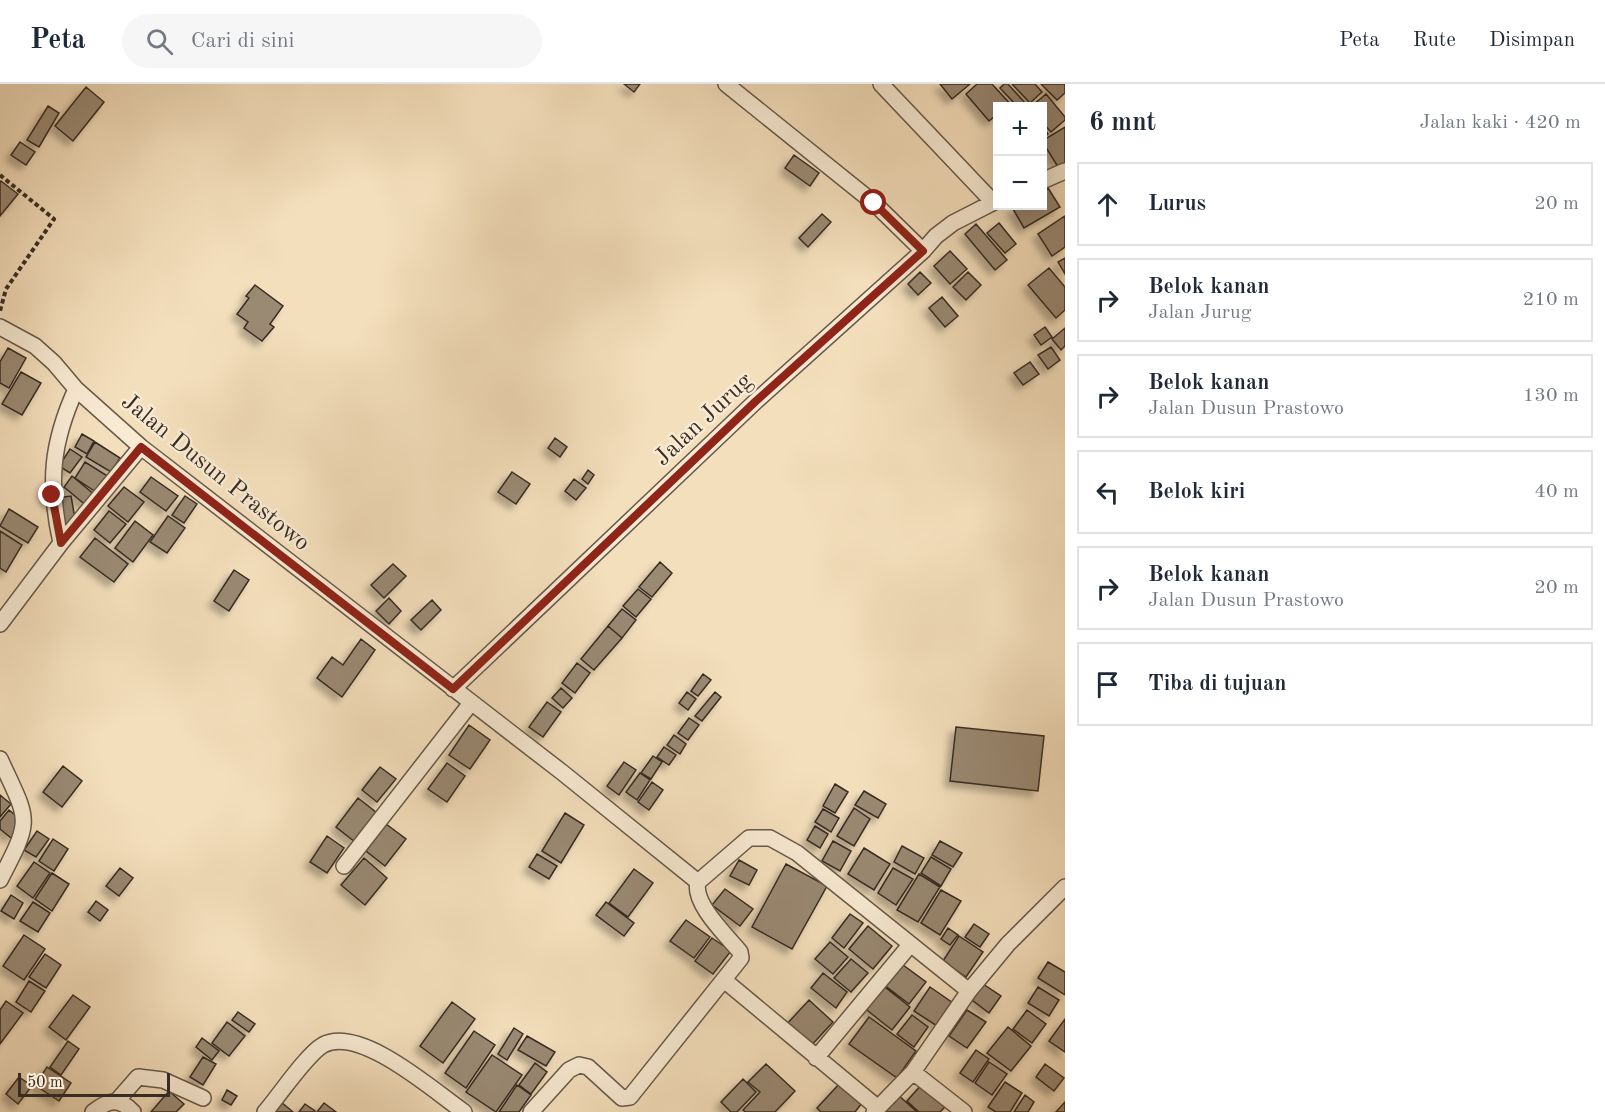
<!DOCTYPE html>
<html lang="id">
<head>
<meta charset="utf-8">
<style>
  body { margin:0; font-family:"Old Standard TT",serif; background:#f6f6f7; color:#1f2937 }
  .controls { position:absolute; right:18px; top:18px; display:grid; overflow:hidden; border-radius:0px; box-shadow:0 6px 24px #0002 }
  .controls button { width:54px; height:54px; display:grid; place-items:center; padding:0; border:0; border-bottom:2px solid #e0e1e3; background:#fff; color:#1f2937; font:30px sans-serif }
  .scale { position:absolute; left:18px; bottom:15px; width:152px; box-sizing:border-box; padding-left:6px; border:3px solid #382c23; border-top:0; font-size:16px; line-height:21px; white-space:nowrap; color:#382c23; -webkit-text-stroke:4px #f8ead3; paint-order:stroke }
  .stop { position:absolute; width:18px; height:18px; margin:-14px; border:4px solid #8f2418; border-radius:50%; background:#fff }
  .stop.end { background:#8f2418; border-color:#fff; box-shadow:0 2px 6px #0008 }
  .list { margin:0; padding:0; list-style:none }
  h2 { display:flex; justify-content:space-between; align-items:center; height:78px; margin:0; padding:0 24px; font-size:26px }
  h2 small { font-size:20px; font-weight:400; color:#747a83 }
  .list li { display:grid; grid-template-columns:39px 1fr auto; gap:18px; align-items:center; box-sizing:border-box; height:84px; margin:0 12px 12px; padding:0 12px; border:2px solid #e0e1e3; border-radius:0px }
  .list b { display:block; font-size:22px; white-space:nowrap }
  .list p { margin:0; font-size:20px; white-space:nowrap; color:#747a83 }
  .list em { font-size:20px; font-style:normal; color:#747a83 }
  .icon { flex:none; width:33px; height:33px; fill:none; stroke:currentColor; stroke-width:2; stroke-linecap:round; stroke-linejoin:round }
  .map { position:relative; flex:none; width:1065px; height:1028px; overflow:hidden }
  header { display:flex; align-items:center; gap:36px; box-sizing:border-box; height:84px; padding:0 30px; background:#fff; border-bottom:2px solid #e0e1e3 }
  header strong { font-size:28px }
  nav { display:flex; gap:33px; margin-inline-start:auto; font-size:21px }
  .search { width:420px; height:54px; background:#f6f6f7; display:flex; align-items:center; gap:15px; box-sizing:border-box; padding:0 21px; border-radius:33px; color:#747a83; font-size:22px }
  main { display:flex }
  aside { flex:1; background:#fff }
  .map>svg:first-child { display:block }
  .building { fill:#9a8973; stroke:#382c23; stroke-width:1.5; filter:url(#shadow) }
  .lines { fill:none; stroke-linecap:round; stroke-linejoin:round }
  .street-casing { stroke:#675949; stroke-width:18 }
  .path { stroke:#382c23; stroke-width:4; stroke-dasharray:4.5 3; stroke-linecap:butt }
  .street { stroke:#f8ead3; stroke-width:15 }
  .route { stroke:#8f2418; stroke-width:8 }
  .labels { text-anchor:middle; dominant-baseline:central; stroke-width:5; stroke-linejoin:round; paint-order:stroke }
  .street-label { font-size:24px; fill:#382c23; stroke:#f8ead3 }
</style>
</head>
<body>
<header>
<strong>Peta</strong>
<div class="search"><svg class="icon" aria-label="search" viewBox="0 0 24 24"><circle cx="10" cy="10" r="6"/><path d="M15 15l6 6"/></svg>Cari di sini</div>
<nav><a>Peta</a><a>Rute</a><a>Disimpan</a></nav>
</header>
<main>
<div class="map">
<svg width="1065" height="1028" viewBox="0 0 1065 1028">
  <defs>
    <filter id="shadow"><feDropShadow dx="-5.5" dy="5.5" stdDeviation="3" flood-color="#0004"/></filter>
  </defs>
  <rect width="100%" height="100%" fill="#f4dfbc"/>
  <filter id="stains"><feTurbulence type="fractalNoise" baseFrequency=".00333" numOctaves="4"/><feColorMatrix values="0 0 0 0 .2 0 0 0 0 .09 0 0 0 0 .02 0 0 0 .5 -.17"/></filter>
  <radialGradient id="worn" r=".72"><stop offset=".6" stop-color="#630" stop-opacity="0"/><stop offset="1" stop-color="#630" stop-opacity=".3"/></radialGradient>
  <path class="building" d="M 624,0 L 640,0 L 634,8 Z
    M 940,0 L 970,0 L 952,15 Z
    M 977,0 L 992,0 L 1012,22 L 998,22 L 998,35 L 995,32 L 989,37 L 966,10 Z
    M 1004,0 L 1008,0 L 1026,20 L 1017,22 L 1000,4 Z
    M 1012,0 L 1035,0 L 1042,8 L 1030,19 Z
    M 1041,0 L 1065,0 L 1065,9 L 1057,16 Z
    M 86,3 L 104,18 L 73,57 L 55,42 Z
    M 1046,10 L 1065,33 L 1065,36 L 1051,48 L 1042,38 L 1042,22 L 1032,22 Z
    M 48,22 L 59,29 L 39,63 L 27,56 Z
    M 1042,43 L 1048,50 L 1042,55 Z
    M 1065,43 L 1065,79 L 1058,83 L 1042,57 Z
    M 20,58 L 35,68 L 26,81 L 11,71 Z
    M 794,71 L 819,89 L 810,102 L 785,84 Z
    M 1,97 L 18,110 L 0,132 L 0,99 Z
    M 1048,104 L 1060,123 L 1024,144 L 1013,125 L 1019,122 L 1042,122 L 1042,107 Z
    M 822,130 L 831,138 L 808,163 L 799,154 Z
    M 1065,132 L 1065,163 L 1052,172 L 1038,150 Z
    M 999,139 L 1016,160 L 1005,169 L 987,149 Z
    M 976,140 L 1007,176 L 995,186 L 965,150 Z
    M 950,167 L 967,185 L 950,200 L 934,182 Z
    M 1065,174 L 1065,190 L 1058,178 Z
    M 1049,184 L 1065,203 L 1065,226 L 1056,234 L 1028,201 Z
    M 920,188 L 931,199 L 918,211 L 908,200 Z
    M 968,188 L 981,201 L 966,216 L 953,203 Z
    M 255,201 L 283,222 L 270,240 L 274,243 L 262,257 L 244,244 L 248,238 L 237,230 L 249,214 L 246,212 Z
    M 942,213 L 958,232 L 945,243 L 929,224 Z
    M 1045,243 L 1052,253 L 1041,261 L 1034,251 Z
    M 1065,244 L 1065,262 L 1061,266 L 1052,255 Z
    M 1051,263 L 1060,276 L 1048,285 L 1038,271 Z
    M 8,264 L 26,274 L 9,304 L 0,299 L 0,278 Z
    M 1030,278 L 1039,290 L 1023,301 L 1014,289 Z
    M 21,288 L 41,299 L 22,331 L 2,320 Z
    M 82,350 L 94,357 L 87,370 L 75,363 Z
    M 555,354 L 567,363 L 560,373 L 548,364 Z
    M 95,358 L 120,374 L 111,388 L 86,373 Z
    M 70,365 L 82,373 L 70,389 L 59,382 Z
    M 85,378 L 109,393 L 99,410 L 75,394 Z
    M 588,386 L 594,391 L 588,400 L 582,395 Z
    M 512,388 L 530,400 L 516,420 L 498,408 Z
    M 72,392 L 96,412 L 88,423 L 64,403 Z
    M 151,393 L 178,412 L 166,427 L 140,408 Z
    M 574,395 L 586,404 L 576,416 L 565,407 Z
    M 124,403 L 144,418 L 128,438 L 108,422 Z
    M 71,412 L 76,440 L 62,443 L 57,414 Z
    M 185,412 L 197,420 L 184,439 L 172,431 Z
    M 9,425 L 38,443 L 28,459 L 0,442 Z
    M 109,427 L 126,440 L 110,459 L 94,446 Z
    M 168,432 L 185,444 L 167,469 L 150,458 Z
    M 135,437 L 153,451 L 133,478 L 115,464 Z
    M 0,447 L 22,461 L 6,488 L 0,484 Z
    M 95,454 L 128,480 L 114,498 L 80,473 Z
    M 660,478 L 672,489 L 652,513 L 639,503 Z
    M 393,480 L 406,492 L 384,514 L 371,501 Z
    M 234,486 L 249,496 L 229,527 L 214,517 Z
    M 638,505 L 651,515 L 636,533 L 623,522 Z
    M 389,514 L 401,527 L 389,540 L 376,527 Z
    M 432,516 L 441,526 L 421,546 L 411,536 Z
    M 622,525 L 636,536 L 622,554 L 608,542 Z
    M 608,542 L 622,554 L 594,586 L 581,575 Z
    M 361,555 L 375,566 L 342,613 L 317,594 L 332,573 L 343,581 Z
    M 577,579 L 590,589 L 575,609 L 562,599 Z
    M 703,590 L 711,596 L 698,612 L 691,607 Z
    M 561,604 L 572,614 L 563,624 L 552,614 Z
    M 687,608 L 696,615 L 688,626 L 679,619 Z
    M 715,608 L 721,613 L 702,637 L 695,632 Z
    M 547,618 L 561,628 L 543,653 L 529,643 Z
    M 689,634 L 699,641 L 688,656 L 678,649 Z
    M 469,641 L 490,656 L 470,685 L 449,671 Z
    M 956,643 L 1044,652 L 1038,707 L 950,697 Z
    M 674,651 L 686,660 L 680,670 L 667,661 Z
    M 664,663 L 676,671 L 669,681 L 657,673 Z
    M 653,672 L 662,678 L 651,695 L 641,689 Z
    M 624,678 L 636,686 L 619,711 L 607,702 Z
    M 447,679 L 465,692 L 447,718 L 428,705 Z
    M 63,682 L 82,697 L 62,723 L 43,708 Z
    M 380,683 L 396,695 L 377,718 L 362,706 Z
    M 640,689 L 650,696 L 637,716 L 626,708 Z
    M 652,698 L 663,706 L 649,726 L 638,718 Z
    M 835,700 L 848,708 L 835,729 L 823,722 Z
    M 864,707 L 886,720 L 878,734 L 855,721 Z
    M 0,711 L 11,720 L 0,733 Z
    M 358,714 L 377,729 L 355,758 L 336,743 Z
    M 854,724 L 870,735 L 854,762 L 837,752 Z
    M 823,725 L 839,734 L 831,748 L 815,738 Z
    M 9,726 L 24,738 L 11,754 L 0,745 L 0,737 Z
    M 565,729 L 584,741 L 561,779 L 542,767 Z
    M 386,740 L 406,755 L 385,782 L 366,767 Z
    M 815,742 L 828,750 L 820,764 L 807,756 Z
    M 37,747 L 49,755 L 36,773 L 24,766 Z
    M 327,752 L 344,764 L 327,789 L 310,778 Z
    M 53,755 L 68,765 L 54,787 L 39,777 Z
    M 833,757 L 851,767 L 840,787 L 822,777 Z
    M 940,757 L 962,769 L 953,783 L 932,771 Z
    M 902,762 L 924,774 L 915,790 L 894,778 Z
    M 864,764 L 890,780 L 874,806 L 848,790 Z
    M 537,770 L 557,782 L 549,795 L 529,783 Z
    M 931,773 L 951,785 L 941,802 L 921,789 Z
    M 364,774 L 387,794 L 365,821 L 341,801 Z
    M 739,776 L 757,786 L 749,801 L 730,792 Z
    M 34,778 L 50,789 L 33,814 L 17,802 Z
    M 786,780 L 827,802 L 792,865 L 752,843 Z
    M 120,784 L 133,794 L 119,812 L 106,802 Z
    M 893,784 L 913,795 L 896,821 L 878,809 Z
    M 634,785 L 653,799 L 628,833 L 609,819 Z
    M 52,789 L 69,800 L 52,827 L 35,815 Z
    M 919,790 L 940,803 L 918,838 L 897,826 Z
    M 725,805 L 753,825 L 740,842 L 712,821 Z
    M 941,806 L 961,817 L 940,851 L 921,839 Z
    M 11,811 L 23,819 L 14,835 L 1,827 Z
    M 96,817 L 108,826 L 100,837 L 88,828 Z
    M 33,818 L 50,829 L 38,848 L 20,837 Z
    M 606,818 L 634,839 L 624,852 L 596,831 Z
    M 850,830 L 863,839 L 844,864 L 832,854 Z
    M 686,836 L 710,853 L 694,874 L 670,857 Z
    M 974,840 L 989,850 L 980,863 L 965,853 Z
    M 868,842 L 892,862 L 873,885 L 849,865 Z
    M 948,844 L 958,851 L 950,861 L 941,855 Z
    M 24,851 L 45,865 L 24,896 L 3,882 Z
    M 959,852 L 983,868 L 966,893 L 943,877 Z
    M 712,854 L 731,867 L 713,890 L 695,877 Z
    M 830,858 L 848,873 L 833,890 L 815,875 Z
    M 45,870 L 61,881 L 46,904 L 29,893 Z
    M 851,875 L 868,889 L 851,908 L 834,894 Z
    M 899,878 L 926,898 L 909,920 L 883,900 Z
    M 1048,878 L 1065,888 L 1065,911 L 1038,894 Z
    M 823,889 L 847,908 L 836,924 L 811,904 Z
    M 29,897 L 45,907 L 31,928 L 16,918 Z
    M 881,900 L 910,923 L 892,946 L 863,923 Z
    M 983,900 L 1001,912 L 989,929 L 972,916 Z
    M 930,903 L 953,919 L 937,942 L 914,927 Z
    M 1038,903 L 1059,916 L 1049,932 L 1028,919 Z
    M 73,911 L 90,923 L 66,956 L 49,943 Z
    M 809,916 L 833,938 L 809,964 L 785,942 Z
    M 6,917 L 23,929 L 0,960 L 0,926 Z
    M 452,918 L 475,935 L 443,979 L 420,962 Z
    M 967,926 L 986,938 L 967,964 L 949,952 Z
    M 1027,926 L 1046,940 L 1032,959 L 1013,945 Z
    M 238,928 L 255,940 L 249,948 L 232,936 Z
    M 912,931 L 928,943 L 914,963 L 897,950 Z
    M 869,933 L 916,967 L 897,994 L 849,960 Z
    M 1065,935 L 1065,968 L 1049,957 Z
    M 227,938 L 245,952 L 229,972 L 212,959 Z
    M 1008,943 L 1031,962 L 1011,987 L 987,969 Z
    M 514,944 L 523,950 L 507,976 L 498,970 Z
    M 474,947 L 495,961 L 466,1004 L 445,989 Z
    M 527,952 L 555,968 L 546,982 L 518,966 Z
    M 202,954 L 219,967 L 212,976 L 196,963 Z
    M 68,957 L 79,965 L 61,991 L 50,983 Z
    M 976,966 L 989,975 L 973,998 L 960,989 Z
    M 492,971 L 522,991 L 496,1028 L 466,1008 Z
    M 203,973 L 216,980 L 203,1001 L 190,993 Z
    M 989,978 L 1007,990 L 992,1011 L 975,999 Z
    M 535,979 L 547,988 L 531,1010 L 519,1001 Z
    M 766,980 L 795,1007 L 775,1028 L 746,1028 L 743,1026 L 760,1008 L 748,998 Z
    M 1045,980 L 1064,994 L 1054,1007 L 1036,993 Z
    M 47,983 L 71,999 L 59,1017 L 35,1001 Z
    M 19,993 L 32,1002 L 18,1020 L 6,1010 Z
    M 743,995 L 756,1008 L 737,1028 L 731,1028 L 721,1018 Z
    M 1005,998 L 1022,1009 L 1010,1028 L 996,1028 L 988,1023 Z
    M 840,999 L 862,1019 L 855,1028 L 821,1028 L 817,1024 Z
    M 922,1000 L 946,1022 L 940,1028 L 919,1028 L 907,1017 Z
    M 517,1001 L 531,1011 L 519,1028 L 499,1028 Z
    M 227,1006 L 237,1012 L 231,1021 L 222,1016 Z
    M 169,1007 L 184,1020 L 176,1028 L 151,1028 Z
    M 897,1010 L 917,1028 L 881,1028 Z
    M 1025,1011 L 1034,1018 L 1028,1028 L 1014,1028 Z
    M 281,1018 L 293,1028 L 273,1028 Z
    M 1065,1018 L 1065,1028 L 1056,1028 Z
    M 324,1019 L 336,1028 L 317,1028 Z
    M 305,1020 L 315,1027 L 315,1028 L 299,1028 Z"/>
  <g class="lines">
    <defs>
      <path id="street" d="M 726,0 L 874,119 L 923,167
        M 881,0 L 993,118
        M 1042,97 L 1065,87
        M 0,243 L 35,262 L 54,279 L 76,305 L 141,363 L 563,689 L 698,798 L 749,754 L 770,754 L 797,769 L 969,907
        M 61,459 C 48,400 51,360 76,305
        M 0,540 L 61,459 L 141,363
        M 453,605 L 756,317 L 923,167 L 936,152 L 953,139 L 998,116
        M 0,675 C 29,738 33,733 0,796
        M 344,782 L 471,619
        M 724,896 L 878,1024
        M 816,974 L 910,861
        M 913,988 L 964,1028
        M 117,1017 L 138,993 L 163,996 L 203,1014
        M 93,1028 C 108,1016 119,1013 133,1028
        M 265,1028 C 279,1012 306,971 323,961 C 360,941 434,1007 464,1028
        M 531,1028 L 569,986 L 579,981 L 588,983 L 622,1014 L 630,1013 L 741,874 L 740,868 C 727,852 692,819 698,798
        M 874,1028 L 913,988 L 969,907 L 1008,860 L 1065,803"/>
    </defs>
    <use href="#street" class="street-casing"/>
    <path class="path" d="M 0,91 L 54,135 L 6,205 L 0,227"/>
    <use href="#street" class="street"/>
  </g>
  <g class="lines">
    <path class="route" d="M 52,411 L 61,459 L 141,363 L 453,605 L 756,317 L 923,167 L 874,119"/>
  </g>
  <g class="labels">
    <g class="street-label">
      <text transform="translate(704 336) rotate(-43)">Jalan Jurug</text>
      <text transform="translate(215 389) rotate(39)">Jalan Dusun Prastowo</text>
    </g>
  </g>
  <rect width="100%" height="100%" filter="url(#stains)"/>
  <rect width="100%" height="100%" fill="url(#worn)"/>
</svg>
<div class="controls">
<button>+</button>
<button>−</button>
</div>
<div class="scale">50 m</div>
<div class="stop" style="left:874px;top:119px"></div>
<div class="stop end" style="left:52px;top:411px"></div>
</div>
<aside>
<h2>6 mnt<small>Jalan kaki · 420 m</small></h2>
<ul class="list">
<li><svg class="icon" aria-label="ahead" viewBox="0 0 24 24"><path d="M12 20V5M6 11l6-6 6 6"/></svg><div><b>Lurus</b></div><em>20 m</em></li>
<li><svg class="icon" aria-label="right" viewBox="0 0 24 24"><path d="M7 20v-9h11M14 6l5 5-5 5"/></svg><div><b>Belok kanan</b><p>Jalan Jurug</p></div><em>210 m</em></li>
<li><svg class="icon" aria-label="right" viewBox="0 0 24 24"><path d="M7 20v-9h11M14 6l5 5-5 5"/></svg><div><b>Belok kanan</b><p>Jalan Dusun Prastowo</p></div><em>130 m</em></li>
<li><svg class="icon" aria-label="left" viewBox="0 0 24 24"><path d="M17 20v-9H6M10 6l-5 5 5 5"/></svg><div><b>Belok kiri</b></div><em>40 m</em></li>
<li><svg class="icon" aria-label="right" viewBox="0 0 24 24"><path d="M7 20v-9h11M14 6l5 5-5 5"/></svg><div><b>Belok kanan</b><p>Jalan Dusun Prastowo</p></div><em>20 m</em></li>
<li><svg class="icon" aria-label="arrive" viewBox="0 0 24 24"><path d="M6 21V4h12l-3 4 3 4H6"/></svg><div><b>Tiba di tujuan</b></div></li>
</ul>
</aside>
</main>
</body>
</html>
